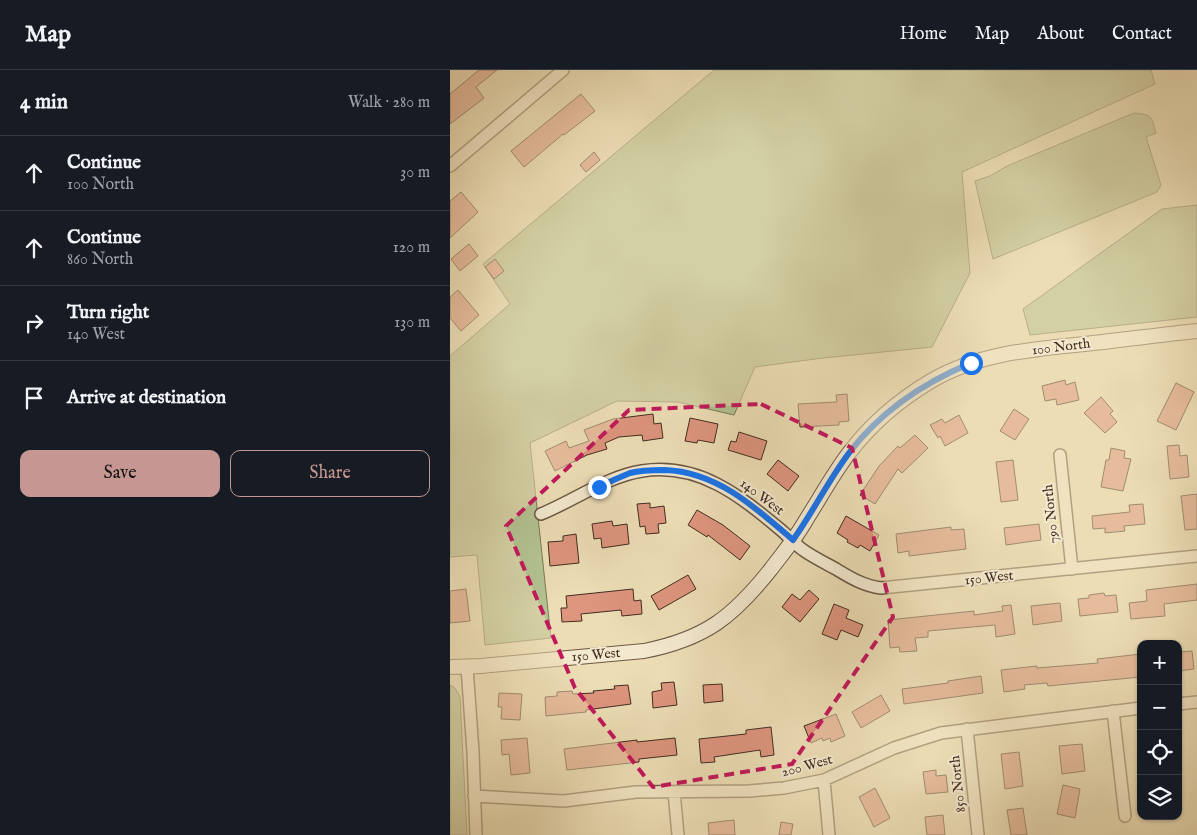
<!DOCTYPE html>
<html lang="en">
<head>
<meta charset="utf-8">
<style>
  body { margin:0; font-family:"IM FELL English",serif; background:#242831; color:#f1f3f6 }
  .controls { position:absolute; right:15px; bottom:15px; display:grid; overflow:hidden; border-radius:10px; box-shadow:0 1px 4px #0004 }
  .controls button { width:45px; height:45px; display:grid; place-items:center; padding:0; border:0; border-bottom:1px solid #363941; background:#171b24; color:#f1f3f6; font:25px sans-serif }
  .stop { position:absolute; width:15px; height:15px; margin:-11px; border:4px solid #1a73e8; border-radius:50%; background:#fff }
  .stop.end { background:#1a73e8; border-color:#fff; box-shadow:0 1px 5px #0008 }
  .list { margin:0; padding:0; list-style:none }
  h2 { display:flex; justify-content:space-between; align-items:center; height:65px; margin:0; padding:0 20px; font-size:21px }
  h2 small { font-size:16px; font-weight:400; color:#9ea1a6 }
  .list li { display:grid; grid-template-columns:32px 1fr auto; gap:15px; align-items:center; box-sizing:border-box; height:75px; padding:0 20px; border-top:1px solid #363941 }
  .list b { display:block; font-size:19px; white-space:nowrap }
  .list p { margin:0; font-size:16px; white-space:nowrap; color:#9ea1a6 }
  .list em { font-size:16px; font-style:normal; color:#9ea1a6 }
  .actions { display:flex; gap:10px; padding:15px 20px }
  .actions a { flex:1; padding:11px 0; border:1px solid #c59692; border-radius:10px; text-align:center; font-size:18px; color:#c59692 }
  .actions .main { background:#c59692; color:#111 }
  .icon { flex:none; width:28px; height:28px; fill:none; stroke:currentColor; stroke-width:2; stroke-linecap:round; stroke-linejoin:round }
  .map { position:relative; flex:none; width:747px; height:765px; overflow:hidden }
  header { display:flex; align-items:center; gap:30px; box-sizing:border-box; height:70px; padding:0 25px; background:#171b24; border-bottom:1px solid #363941 }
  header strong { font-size:24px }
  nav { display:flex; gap:28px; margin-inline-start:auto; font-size:18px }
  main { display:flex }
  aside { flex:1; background:#171b24 }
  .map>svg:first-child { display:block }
  .green { fill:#b3c291; stroke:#7b7758 }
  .building { fill:#dd957e; stroke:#432c20 }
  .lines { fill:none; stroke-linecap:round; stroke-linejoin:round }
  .minor-casing { stroke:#6d5845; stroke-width:14 }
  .tertiary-casing { stroke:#6d5845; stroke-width:16 }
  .minor { stroke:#f3e9cf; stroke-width:11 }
  .tertiary { stroke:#f3e9cf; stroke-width:14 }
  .route { stroke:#1a73e8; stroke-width:6 }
  .marked { fill:none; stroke:#c2185b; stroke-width:4; stroke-dasharray:10 6; stroke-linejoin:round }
  .labels { text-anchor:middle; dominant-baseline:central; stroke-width:4; stroke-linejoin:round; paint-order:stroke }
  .street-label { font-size:14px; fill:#432c20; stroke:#f3e9cf }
</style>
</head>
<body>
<header>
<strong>Map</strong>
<nav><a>Home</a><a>Map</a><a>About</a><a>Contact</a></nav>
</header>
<main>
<aside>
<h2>4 min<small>Walk · 280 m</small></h2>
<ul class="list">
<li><svg class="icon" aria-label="ahead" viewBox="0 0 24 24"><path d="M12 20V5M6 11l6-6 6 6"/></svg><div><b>Continue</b><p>100 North</p></div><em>30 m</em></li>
<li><svg class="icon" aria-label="ahead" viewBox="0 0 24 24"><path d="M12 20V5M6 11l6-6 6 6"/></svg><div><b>Continue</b><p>860 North</p></div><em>120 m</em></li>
<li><svg class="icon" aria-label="right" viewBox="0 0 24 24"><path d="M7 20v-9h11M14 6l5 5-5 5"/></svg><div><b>Turn right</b><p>140 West</p></div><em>130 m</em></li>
<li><svg class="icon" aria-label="arrive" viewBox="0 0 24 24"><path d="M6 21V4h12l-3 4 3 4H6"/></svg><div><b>Arrive at destination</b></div></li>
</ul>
<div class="actions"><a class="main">Save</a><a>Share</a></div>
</aside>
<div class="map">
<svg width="747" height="765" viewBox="0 0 747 765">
  <rect width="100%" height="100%" fill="#ecddb5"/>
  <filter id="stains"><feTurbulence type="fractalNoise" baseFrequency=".004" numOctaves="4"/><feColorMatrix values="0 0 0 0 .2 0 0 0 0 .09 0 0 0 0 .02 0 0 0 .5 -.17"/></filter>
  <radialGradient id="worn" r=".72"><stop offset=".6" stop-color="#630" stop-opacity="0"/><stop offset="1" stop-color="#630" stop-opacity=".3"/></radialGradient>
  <path class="green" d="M 264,0 L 701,0 L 705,14 L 512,102 L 520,203 L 482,277 L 373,288 L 305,297 L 284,345 L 228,332 L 167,331 L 80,373 L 101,568 L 35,575 L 27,485 L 0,487 L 0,286 L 60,234 L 33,194 Z
    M 684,43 C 703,45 701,46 706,63 L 696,67 L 711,115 L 707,122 L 543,189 L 525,111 L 540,106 L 557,96 Z
    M 747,135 L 747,247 L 580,265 L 573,239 L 712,139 Z
    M 0,615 L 5,618 L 10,627 L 17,765 L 0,765 Z"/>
  <path class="building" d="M 29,0 L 47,0 L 26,17 L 34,28 L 0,54 L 0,24 Z
    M 131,24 L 145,41 L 114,65 L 113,64 L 74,97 L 61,81 Z
    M 144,82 L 150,90 L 136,102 L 130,95 Z
    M 11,122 L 28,142 L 0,168 L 0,131 Z
    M 19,174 L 28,186 L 10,201 L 1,189 Z
    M 45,189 L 54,201 L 44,209 L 35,197 Z
    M 8,220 L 29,245 L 11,261 L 0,248 L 0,227 Z
    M 615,310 L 616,315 L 625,312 L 629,330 L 607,335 L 606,329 L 595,331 L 592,316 Z
    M 726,313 L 744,322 L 726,360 L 707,351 Z
    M 397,324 L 399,351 L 389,352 L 389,355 L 350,357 L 348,334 L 387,332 L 386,325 Z
    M 651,327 L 663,341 L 660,344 L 667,352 L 655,363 L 634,343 Z
    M 564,339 L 579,349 L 565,370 L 550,361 Z
    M 203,344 L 204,354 L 211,353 L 213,368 L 193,371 L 192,365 L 169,367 L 155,373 L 157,379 L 137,385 L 105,401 L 95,381 L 116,371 L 119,378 L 139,371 L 134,360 L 163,349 Z
    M 509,345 L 518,363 L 495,376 L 490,366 L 488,368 L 480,355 L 492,349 L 495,353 Z
    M 240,348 L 268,354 L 264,373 L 248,370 L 247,373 L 235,371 Z
    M 289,362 L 317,371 L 311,390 L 278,380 L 281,371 L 286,372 Z
    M 465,365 L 478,378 L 452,403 L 448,399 L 425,434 L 410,425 L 429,396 L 448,376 L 450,378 Z
    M 729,375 L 730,386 L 737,385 L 739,407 L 720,409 L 717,376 Z
    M 661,378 L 675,381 L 674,388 L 681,389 L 673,421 L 651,417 L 656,390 L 659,390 Z
    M 328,390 L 349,406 L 338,421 L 317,404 Z
    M 563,390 L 568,430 L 551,432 L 546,392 Z
    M 747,424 L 747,459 L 735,460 L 731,426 Z
    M 200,433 L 200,438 L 214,436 L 216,453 L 208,454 L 209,463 L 196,464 L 195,456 L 190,457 L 187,434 Z
    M 693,434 L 695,454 L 674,456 L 675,461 L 655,463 L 655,458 L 643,459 L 642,446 L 680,442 L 679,435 Z
    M 247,440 L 273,455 L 300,476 L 290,490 L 258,465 L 257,467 L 238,455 Z
    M 396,446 L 429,465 L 420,481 L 410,475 L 408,478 L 397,472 L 398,470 L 387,463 Z
    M 162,451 L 163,456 L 177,454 L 179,474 L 152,478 L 151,468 L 144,469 L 142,454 Z
    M 589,454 L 591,470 L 556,475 L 554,458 Z
    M 501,457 L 501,460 L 514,459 L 516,479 L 459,486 L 459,481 L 448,483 L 446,464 Z
    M 126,464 L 129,493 L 100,496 L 98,472 L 113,471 L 113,466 Z
    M 238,505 L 246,519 L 209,540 L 201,526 Z
    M 747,514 L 747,530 L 714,534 L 715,546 L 681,549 L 679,533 L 697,531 L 696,520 Z
    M 16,519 L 20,551 L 0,553 L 0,521 Z
    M 183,519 L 184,531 L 191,530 L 192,544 L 172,546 L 171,540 L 131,544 L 132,551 L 112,552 L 111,538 L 117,538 L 116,526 Z
    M 359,520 L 369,529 L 350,552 L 332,537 L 342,524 L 350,530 Z
    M 654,523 L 655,526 L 666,525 L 668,542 L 630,546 L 628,529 L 639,528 L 639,525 Z
    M 610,533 L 612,551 L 583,555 L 581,536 Z
    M 384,534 L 399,540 L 396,548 L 413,555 L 408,567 L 391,560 L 387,570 L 372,564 Z
    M 561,535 L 565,564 L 546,567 L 545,555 L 478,561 L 478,567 L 465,568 L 467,581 L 450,582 L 449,577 L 440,578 L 438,550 L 524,541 L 524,545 L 553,541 L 552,536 Z
    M 742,581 L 744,599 L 728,601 L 728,582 Z
    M 691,584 L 691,607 L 598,616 L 597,613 L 574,615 L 575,619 L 554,622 L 551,600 L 587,596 L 587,598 L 648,593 L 647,589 Z
    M 531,606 L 533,623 L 454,634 L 452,619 L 498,613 L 498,611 Z
    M 224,612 L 227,635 L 203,638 L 202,622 L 212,620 L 211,613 Z
    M 272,614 L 273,631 L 254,633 L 253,615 Z
    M 178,615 L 181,634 L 136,640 L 136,642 L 96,646 L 95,627 L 107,626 L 107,622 L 122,621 L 123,624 L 144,623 L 143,621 L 165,619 L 164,616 Z
    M 49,623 L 72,624 L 70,650 L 51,649 L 52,637 L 48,637 Z
    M 431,625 L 440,641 L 411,658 L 402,642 Z
    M 386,644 L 395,666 L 381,672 L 380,668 L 373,671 L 372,668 L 361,673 L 354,656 Z
    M 321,657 L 324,685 L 311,687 L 310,680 L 264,687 L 265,692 L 251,693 L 249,669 L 296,664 L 296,660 Z
    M 77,668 L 80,703 L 61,705 L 59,684 L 52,685 L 51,670 Z
    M 225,668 L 227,685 L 189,689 L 189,692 L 117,700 L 114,679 L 187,670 L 187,672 Z
    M 632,674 L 635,701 L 612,704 L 609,676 Z
    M 569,682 L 573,716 L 555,719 L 551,684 Z
    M 486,700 L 486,706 L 496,705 L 498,722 L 476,724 L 473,702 Z
    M 613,715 L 630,719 L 625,748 L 607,744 Z
    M 425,718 L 440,748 L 424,757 L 409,727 Z
    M 573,738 L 577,765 L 561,765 L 557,740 Z
    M 493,745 L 495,765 L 477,765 L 475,747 Z
    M 284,750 L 285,765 L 259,765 L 258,753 Z
    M 331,752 L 343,754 L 341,765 L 329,765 Z"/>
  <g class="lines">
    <defs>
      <path id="minor" d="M 0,96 L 113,0
        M 610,385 L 622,499
        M 91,444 C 123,431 158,406 192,401 C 249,392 290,426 331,460 C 338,466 345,474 353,480 C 363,487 375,493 386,499 C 401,508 414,516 431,518 L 747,486
        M 17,597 L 23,682 L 26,765
        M 728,634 L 747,632
        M 663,641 L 675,746
        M 517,659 L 528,765
        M 374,710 L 379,765
        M 224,722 L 228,765
        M 24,726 L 114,731 L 186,722 L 299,721 L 334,718 L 374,710 L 444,678 L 491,663 L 691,638"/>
      <path id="tertiary" d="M 0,597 L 31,596 L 194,581 C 255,569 283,547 321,499 C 333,483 346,468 356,450 C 370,428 383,404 399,383 C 421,354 449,330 481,311 C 527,284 582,279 634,274 C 672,270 709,265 747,261"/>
    </defs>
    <use href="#minor" class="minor-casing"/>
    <use href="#tertiary" class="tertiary-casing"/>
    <use href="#minor" class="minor"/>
    <use href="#tertiary" class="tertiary"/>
  </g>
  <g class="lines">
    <path class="route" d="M 149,417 C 159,412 170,407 180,403 C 191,400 203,400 215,400 C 267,402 305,437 343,470 C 363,442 378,411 399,383 C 430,342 473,313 521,293"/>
  </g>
  <path d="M0 0H747V765H0ZM 311,334 L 402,378 L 443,547 L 342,694 L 203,717 L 125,618 L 56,456 L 179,340 Z" fill="#ecddb5" fill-opacity=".55" fill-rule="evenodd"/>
  <path class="marked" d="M 311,334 L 402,378 L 443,547 L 342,694 L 203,717 L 125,618 L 56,456 L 179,340 Z"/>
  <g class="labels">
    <g class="street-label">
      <text transform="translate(611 277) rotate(-7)">100 North</text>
      <text transform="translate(312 427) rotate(37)">140 West</text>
      <text transform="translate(601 444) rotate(-96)">790 North</text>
      <text transform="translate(539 508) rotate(-6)">150 West</text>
      <text transform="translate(146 585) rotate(-5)">150 West</text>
      <text transform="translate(357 696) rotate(-15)">200 West</text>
      <text transform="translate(508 714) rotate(-96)">850 North</text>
    </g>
  </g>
  <rect width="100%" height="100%" filter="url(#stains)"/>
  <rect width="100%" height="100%" fill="url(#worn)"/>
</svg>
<div class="controls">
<button>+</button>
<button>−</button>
<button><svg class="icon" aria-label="locate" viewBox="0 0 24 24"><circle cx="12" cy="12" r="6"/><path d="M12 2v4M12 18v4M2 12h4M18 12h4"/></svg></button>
<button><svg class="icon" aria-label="layers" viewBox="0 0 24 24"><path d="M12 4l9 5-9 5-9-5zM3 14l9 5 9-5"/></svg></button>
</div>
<div class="stop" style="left:521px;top:293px"></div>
<div class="stop end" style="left:149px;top:417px"></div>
</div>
</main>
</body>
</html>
